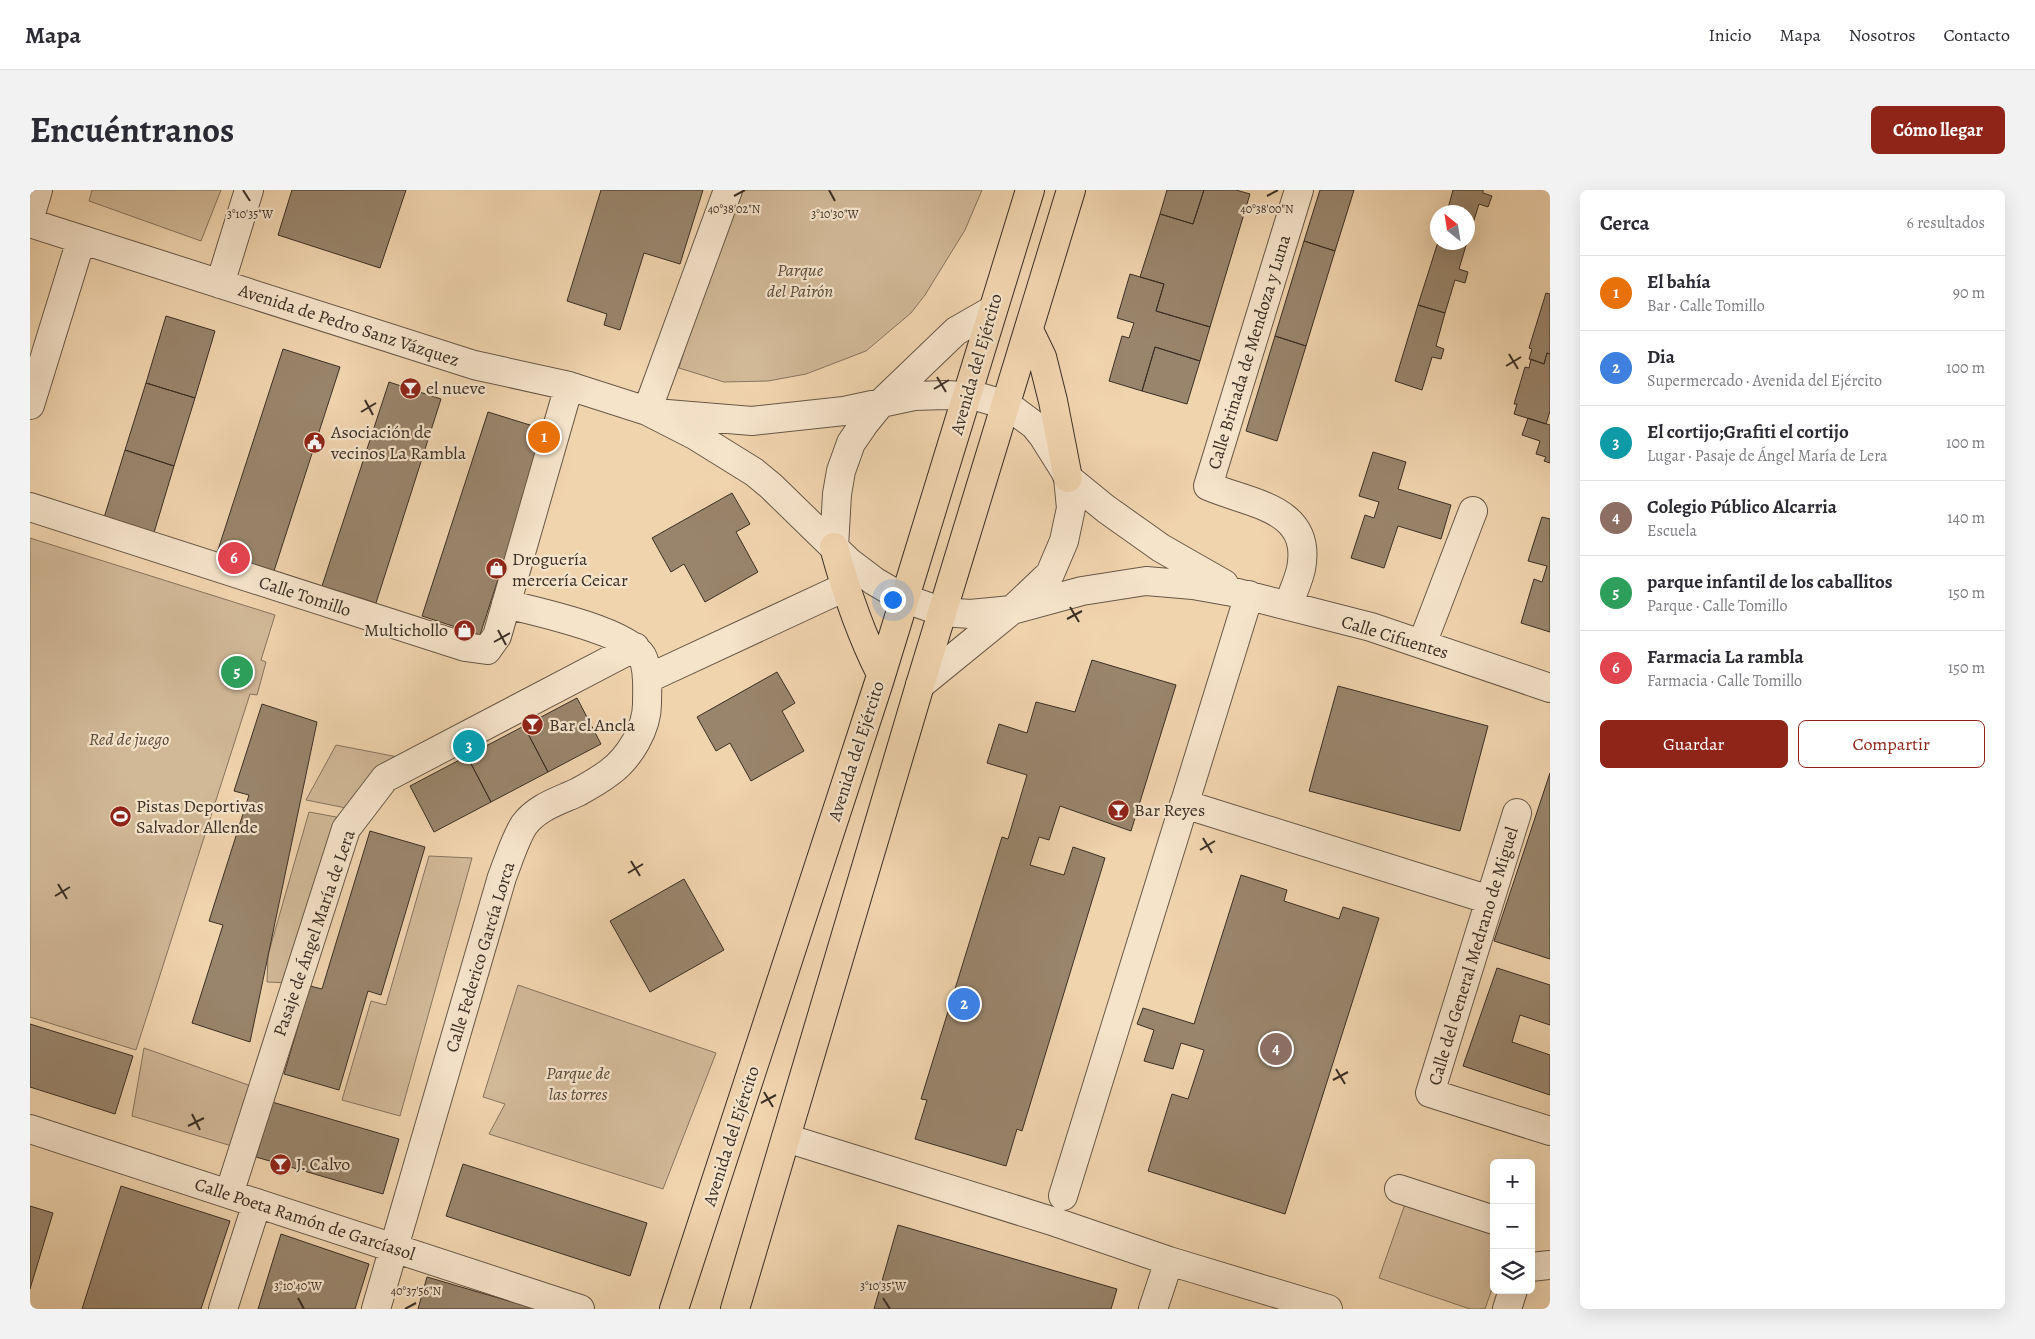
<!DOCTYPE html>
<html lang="es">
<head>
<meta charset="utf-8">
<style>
  body { margin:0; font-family:Alegreya,serif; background:#f2f2f3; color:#2b2b33 }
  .controls { position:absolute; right:15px; bottom:15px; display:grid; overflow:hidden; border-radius:8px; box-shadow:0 5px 20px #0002 }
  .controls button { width:45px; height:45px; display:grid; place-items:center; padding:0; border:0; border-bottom:1px solid #e1e1e2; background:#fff; color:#2b2b33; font:25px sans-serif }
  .compass { position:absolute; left:1400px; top:15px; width:45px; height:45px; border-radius:50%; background:#fff; box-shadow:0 5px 20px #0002; rotate:330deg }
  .you { position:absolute; left:862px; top:409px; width:18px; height:18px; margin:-12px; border:4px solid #fff; border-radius:50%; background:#1a73e8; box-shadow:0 0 0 8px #1a73e833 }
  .badge { display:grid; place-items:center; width:32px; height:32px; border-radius:50%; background:#8f2418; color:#fff; font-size:16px; font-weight:700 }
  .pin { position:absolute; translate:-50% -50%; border:2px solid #fff; box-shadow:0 1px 5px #0006 }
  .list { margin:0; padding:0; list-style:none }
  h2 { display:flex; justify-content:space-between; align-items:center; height:65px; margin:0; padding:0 20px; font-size:21px }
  h2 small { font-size:16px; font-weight:400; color:#7c7c81 }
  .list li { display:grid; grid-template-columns:32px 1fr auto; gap:15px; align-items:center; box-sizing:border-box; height:75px; padding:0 20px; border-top:1px solid #e1e1e2 }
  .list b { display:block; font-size:19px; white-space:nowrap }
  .list p { margin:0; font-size:16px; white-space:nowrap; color:#7c7c81 }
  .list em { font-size:16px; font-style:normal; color:#7c7c81 }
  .actions { display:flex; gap:10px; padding:15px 20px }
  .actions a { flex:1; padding:11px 0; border:1px solid #8f2418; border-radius:8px; text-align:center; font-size:18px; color:#8f2418 }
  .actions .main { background:#8f2418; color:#fff }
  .icon { flex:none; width:28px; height:28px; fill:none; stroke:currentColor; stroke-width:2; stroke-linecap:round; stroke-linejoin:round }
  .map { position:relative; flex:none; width:1520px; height:1119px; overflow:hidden; border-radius:8px }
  header { display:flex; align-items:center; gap:30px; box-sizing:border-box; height:70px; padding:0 25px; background:#fff; border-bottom:1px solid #e1e1e2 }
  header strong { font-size:24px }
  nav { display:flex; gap:28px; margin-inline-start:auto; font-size:18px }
  .intro { display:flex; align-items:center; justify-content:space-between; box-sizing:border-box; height:120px; padding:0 30px }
  h1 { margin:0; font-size:35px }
  .button { padding:12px 22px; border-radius:8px; background:#8f2418; color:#fff; font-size:18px; font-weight:700 }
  main { display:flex; gap:30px; padding:0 30px }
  aside { flex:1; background:#fff; border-radius:8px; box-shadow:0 5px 20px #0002 }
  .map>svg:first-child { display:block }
  .green { fill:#d1b897; stroke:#86745e }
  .building { fill:#99856c; stroke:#3b2f24 }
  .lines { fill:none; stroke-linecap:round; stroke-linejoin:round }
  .minor-casing { stroke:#685846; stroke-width:30 }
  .major-casing { stroke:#3b2f24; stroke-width:30 }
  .minor { stroke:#f5e3ca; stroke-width:28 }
  .major { stroke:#f0d4ae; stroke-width:28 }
  .ticks { fill:none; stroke:#3b2f24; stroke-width:2 }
  .labels { text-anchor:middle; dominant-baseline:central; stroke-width:4.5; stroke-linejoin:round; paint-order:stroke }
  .park-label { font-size:18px; font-style:italic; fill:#594a3b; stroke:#f5e3ca }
  .street-label { font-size:18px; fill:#3b2f24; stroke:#f5e3ca }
  .poi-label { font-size:18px; fill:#3b2f24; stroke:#f5e3ca; text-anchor:start }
  .ticks-label { font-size:12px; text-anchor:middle; fill:#3b2f24; stroke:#f5e3ca; stroke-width:4.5; stroke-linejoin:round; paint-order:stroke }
</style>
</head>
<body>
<header>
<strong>Mapa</strong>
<nav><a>Inicio</a><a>Mapa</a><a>Nosotros</a><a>Contacto</a></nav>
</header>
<div class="intro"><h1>Encuéntranos</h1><a class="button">Cómo llegar</a></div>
<main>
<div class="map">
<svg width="1520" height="1119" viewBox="0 0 1520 1119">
  <rect width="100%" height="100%" fill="#f0d4ae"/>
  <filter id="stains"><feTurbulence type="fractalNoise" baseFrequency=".004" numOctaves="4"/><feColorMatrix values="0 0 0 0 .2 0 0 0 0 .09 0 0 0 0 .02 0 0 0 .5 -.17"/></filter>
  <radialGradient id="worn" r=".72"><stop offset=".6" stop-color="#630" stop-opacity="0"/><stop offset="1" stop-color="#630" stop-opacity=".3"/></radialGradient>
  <path class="green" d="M 62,0 L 191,0 L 171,51 L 59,11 Z
    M 705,0 L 952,0 L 935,40 L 895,105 L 881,123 L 836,161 L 776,184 L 738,191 L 694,192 L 649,178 L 697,19 Z
    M 0,348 L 245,425 L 231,470 L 236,472 L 227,505 L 220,504 L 106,860 L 0,827 Z
    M 306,555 L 368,567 L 331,621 L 276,610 Z
    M 279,622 L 317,629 L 259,793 L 237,792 L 238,765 Z
    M 399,666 L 442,668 L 370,926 L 312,910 L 341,811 L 356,815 Z
    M 488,795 L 686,863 L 633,999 L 459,944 L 475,914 L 453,907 Z
    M 114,858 L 224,897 L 205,957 L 102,926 Z
    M 1375,1014 L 1464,1045 L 1464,1093 L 1455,1119 L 1440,1119 L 1349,1088 Z"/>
  <path class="building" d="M 262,0 L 376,0 L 350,78 L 248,45 Z
    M 571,0 L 673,0 L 650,74 L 614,63 L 590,140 L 574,135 L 577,124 L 537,111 Z
    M 1137,0 L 1174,0 L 1163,34 L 1130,24 Z
    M 1174,0 L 1206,0 L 1220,4 L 1180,137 L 1126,121 L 1134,94 L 1110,87 L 1130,24 L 1163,34 Z
    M 1290,0 L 1324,0 L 1305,61 L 1274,51 Z
    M 1423,0 L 1453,0 L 1453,3 L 1462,6 L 1458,17 L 1449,14 L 1439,46 L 1438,46 L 1438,22 L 1417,22 Z
    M 1274,51 L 1305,61 L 1276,156 L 1245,146 Z
    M 1408,52 L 1437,52 L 1429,79 L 1438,82 L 1435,93 L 1425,90 L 1415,123 L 1388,115 Z
    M 1100,84 L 1134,94 L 1126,121 L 1180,137 L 1170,171 L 1125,157 L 1112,201 L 1079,191 L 1092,146 L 1099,148 L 1104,133 L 1087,128 Z
    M 1516,103 L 1520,104 L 1520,164 L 1517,163 L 1514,174 L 1499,169 L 1502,159 L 1499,158 Z
    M 1388,115 L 1415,123 L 1406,156 L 1414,159 L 1411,169 L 1402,167 L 1392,200 L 1365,191 Z
    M 136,126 L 185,141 L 165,208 L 116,193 Z
    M 1245,146 L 1276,156 L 1247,251 L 1216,241 Z
    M 1125,157 L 1170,171 L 1157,214 L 1112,201 Z
    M 253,159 L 310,177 L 244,381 L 187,363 Z
    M 1517,163 L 1520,164 L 1520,221 L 1516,234 L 1484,224 L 1487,214 L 1484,214 L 1495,177 L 1499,178 L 1501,169 L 1514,174 Z
    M 359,192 L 411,209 L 346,413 L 292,396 Z
    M 116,193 L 165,208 L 144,276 L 95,260 Z
    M 458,222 L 516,240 L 450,445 L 392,426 Z
    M 1498,228 L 1520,235 L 1520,273 L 1514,271 L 1516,267 L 1506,264 L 1510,251 L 1492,245 Z
    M 95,260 L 144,276 L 123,346 L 73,331 Z
    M 1343,262 L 1376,272 L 1368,299 L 1421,315 L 1411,349 L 1368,336 L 1354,378 L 1321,368 L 1335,325 L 1344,328 L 1349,312 L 1329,306 Z
    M 702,303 L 720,334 L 706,342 L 728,382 L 675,412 L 654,374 L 641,382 L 622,348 Z
    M 1512,327 L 1520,329 L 1520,442 L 1491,433 L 1504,389 L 1512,392 L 1517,376 L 1498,371 Z
    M 1062,470 L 1146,495 L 1101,641 L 1030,616 L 1019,650 L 1009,647 L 1000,675 L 1034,685 L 1043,657 L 1075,668 L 992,941 L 987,939 L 976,976 L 885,949 L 897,910 L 891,909 L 972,647 L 978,649 L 997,585 L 957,573 L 969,534 L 997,543 L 1006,512 L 1045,522 Z
    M 747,482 L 765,513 L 752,521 L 774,561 L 721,591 L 700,553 L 686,561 L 667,527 Z
    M 1308,496 L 1458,536 L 1430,641 L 1279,601 Z
    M 547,508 L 571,554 L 518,582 L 494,536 Z
    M 232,514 L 287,532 L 220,852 L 162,833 L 193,735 L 179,731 L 219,605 L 204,601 Z
    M 494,536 L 518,582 L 461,612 L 437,566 Z
    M 437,566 L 461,612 L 404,642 L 380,596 Z
    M 1520,583 L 1520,769 L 1464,751 Z
    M 340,641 L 395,657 L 351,805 L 338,801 L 309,900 L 254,884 L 280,796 L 292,799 Z
    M 1211,685 L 1257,700 L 1254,711 L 1309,729 L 1313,717 L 1349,728 L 1255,1024 L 1118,981 L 1142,904 L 1158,909 L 1174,860 L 1151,853 L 1143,879 L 1114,871 L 1124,840 L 1107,834 L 1113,818 L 1164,834 Z
    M 654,689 L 694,760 L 620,802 L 580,731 Z
    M 1467,778 L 1520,795 L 1520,835 L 1490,825 L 1482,852 L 1520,865 L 1520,905 L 1433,876 Z
    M 0,834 L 103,866 L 85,924 L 0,897 Z
    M 242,912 L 369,949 L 353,1004 L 226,967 Z
    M 433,974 L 617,1033 L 600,1086 L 416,1026 Z
    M 91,996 L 200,1031 L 171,1119 L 52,1119 Z
    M 0,1016 L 23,1023 L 0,1099 Z
    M 868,1035 L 1087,1099 L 1081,1119 L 844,1119 Z
    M 251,1044 L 339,1074 L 325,1119 L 228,1119 Z
    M 397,1087 L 506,1119 L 388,1119 Z"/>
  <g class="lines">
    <defs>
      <path id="minor" d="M 0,27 L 8,0
        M 0,33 L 444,175 L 539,196 L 617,221 L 666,246 L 724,282 L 741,296 L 819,372 L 844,391 L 873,408 L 913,422 L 940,424 L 982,420 L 1052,401 L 1116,391 L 1163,395 L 1208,403 L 1341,437 L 1520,498
        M 190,94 L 219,0
        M 0,215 L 51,50
        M 617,221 L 698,0
        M 637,224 L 722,231 L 814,221 L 884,206 L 916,205 L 949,207 L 977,215 L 1004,235 L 1013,246 L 1035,281 L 1038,288 L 1041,318 L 1034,351 L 1020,384 L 982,420 L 890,495
        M 1038,288 L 1076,319 L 1131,358 L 1194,394
        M 0,317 L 435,457 L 457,460 L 467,446 L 539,196
        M 804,357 L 807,304 L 811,281 L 821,253 L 834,234 L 851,213 L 926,141 L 961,121
        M 1258,416 C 1262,404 1268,392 1271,379 C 1283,317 1219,314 1178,296 L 1269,0
        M 1392,454 L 1443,321
        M 617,489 L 815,397
        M 1154,614 L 1460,710
        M 1487,623 L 1400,903 L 1520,941
        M 0,939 L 550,1119
        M 756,948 L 1025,1032 L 1139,1071
        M 1369,999 L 1464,1030
        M 199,1004 L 316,639 L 355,588 L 605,457
        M 1033,1006 L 1219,405
        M 1501,1077 L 1520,1075
        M 193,1119 L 227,1013
        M 346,1119 L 472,687 C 478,672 485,649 494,635 C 507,617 529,611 548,602 C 559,596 571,589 580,582 C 599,568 617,539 617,514 C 617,499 619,479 612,466 C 597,441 505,421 476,414
        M 1123,1119 L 1139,1071 L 1298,1119
        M 1477,1119 L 1483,1100"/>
      <path id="major" d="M 999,140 L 1012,167 L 1023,211 L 1038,288
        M 804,357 C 816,401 830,443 851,484
        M 644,1119 L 849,492 L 1000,0
        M 705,1119 L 890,495 L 1041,0"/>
    </defs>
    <use href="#minor" class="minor-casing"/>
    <use href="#major" class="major-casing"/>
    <use href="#minor" class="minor"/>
    <use href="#major" class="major"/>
  </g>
  <path class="ticks" d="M 213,0 L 220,11M 799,0 L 805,11M 704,6 L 715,0M 1237,6 L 1248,0M 1479,164 L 1488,179M 1476,176 L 1491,167M 907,187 L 916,202M 904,199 L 919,190M 335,210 L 343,225M 331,222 L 346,213M 1040,417 L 1049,432M 1037,429 L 1052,421M 468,440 L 476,455M 464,452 L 480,443M 1173,648 L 1182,663M 1170,660 L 1185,651M 601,671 L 610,686M 598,683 L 613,674M 28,694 L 37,709M 25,706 L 40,697M 1306,879 L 1315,894M 1303,890 L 1318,882M 734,902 L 743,917M 731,913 L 746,905M 162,924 L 170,940M 158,936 L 174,928M 268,1108 L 274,1119M 853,1108 L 860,1119M 375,1119 L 386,1113"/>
  <defs>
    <symbol id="bar-disc" viewBox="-11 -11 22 22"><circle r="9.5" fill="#8f2418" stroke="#f5e3ca"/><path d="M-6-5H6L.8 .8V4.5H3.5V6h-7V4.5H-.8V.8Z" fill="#fff"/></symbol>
    <symbol id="civic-disc" viewBox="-11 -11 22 22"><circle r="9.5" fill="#8f2418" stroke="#f5e3ca"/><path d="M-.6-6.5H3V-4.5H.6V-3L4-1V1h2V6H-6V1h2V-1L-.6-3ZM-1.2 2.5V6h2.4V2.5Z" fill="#fff"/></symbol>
    <symbol id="shop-disc" viewBox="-11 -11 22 22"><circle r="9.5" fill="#8f2418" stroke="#f5e3ca"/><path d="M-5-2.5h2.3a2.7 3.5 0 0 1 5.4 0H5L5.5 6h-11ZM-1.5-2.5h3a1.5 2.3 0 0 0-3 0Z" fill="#fff"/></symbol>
    <symbol id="stadium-disc" viewBox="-11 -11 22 22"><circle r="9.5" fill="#8f2418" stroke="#f5e3ca"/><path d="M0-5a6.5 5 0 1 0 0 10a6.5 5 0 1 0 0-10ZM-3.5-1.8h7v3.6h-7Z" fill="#fff"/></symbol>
  </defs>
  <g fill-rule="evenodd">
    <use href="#bar-disc" x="368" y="186" width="25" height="25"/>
    <use href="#civic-disc" x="272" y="240" width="25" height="25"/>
    <use href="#shop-disc" x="454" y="366" width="25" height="25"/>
    <use href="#shop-disc" x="422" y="428" width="25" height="25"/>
    <use href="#bar-disc" x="490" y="522" width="25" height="25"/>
    <use href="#bar-disc" x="1076" y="608" width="25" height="25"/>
    <use href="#stadium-disc" x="78" y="614" width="25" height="25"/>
    <use href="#bar-disc" x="238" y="962" width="25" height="25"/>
  </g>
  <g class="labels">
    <g class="park-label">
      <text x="770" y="80">Parque<tspan x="770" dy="21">del Pairón</tspan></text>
      <text x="99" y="549">Red de juego</text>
      <text x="548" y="883">Parque de<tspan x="548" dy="21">las torres</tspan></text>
    </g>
    <g class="street-label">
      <text transform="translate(319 135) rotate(18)">Avenida de Pedro Sanz Vázquez</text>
      <text transform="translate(1219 162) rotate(-73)">Calle Brinada de Mendoza y Luna</text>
      <text transform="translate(946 174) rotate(-74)">Avenida del Ejército</text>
      <text transform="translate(275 406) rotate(18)">Calle Tomillo</text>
      <text transform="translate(1365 447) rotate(17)">Calle Cifuentes</text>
      <text transform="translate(826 561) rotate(-72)">Avenida del Ejército</text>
      <text transform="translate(284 743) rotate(-71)">Pasaje de Ángel María de Lera</text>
      <text transform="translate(1443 766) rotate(-73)">Calle del General Medrano de Miguel</text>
      <text transform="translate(450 767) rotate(-73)">Calle Federico García Lorca</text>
      <text transform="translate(701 946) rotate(-72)">Avenida del Ejército</text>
      <text transform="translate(275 1029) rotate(18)">Calle Poeta Ramón de Garcíasol</text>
    </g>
    <g class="poi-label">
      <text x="396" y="198">el nueve</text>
      <text x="301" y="242">Asociación de<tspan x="301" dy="21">vecinos La Rambla</tspan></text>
      <text x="482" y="369">Droguería<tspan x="482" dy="21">mercería Ceicar</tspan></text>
      <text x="418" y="440" text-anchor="end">Multichollo</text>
      <text x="519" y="535">Bar el Ancla</text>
      <text x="106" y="616">Pistas Deportivas<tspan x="106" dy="21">Salvador Allende</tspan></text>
      <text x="1104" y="620">Bar Reyes</text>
      <text x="266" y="974">J. Calvo</text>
    </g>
  </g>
  <g class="ticks-label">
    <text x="704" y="23">40°38'02"N</text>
    <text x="1237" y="23">40°38'00"N</text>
    <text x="220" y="28">3°10'35"W</text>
    <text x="805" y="28">3°10'30"W</text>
    <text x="268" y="1100">3°10'40"W</text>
    <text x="853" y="1100">3°10'35"W</text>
    <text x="386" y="1105">40°37'56"N</text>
  </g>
  <rect width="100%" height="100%" filter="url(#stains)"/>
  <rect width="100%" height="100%" fill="url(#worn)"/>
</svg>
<div class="controls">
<button>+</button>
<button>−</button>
<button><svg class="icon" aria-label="layers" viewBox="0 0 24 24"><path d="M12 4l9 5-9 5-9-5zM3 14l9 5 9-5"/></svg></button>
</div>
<svg class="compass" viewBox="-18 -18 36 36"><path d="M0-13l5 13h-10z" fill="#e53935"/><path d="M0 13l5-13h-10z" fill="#7c7c81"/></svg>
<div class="you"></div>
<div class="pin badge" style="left:514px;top:247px;background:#e8710a">1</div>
<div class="pin badge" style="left:934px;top:814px;background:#3f7fe0">2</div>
<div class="pin badge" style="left:439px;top:556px;background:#0f9aa8">3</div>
<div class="pin badge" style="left:1246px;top:859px;background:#8d6e63">4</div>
<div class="pin badge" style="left:207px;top:482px;background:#2e9e5b">5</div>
<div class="pin badge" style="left:204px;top:368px;background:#e0444e">6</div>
</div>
<aside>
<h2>Cerca<small>6 resultados</small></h2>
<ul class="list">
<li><span class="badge" style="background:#e8710a">1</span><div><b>El bahía</b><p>Bar · Calle Tomillo</p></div><em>90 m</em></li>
<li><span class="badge" style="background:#3f7fe0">2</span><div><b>Dia</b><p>Supermercado · Avenida del Ejército</p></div><em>100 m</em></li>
<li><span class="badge" style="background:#0f9aa8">3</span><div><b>El cortijo;Grafiti el cortijo</b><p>Lugar · Pasaje de Ángel María de Lera</p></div><em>100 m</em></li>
<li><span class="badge" style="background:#8d6e63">4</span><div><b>Colegio Público Alcarria</b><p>Escuela</p></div><em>140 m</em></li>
<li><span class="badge" style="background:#2e9e5b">5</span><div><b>parque infantil de los caballitos</b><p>Parque · Calle Tomillo</p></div><em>150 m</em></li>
<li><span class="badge" style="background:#e0444e">6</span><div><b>Farmacia La rambla</b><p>Farmacia · Calle Tomillo</p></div><em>150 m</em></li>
</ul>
<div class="actions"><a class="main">Guardar</a><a>Compartir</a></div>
</aside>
</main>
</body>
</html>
